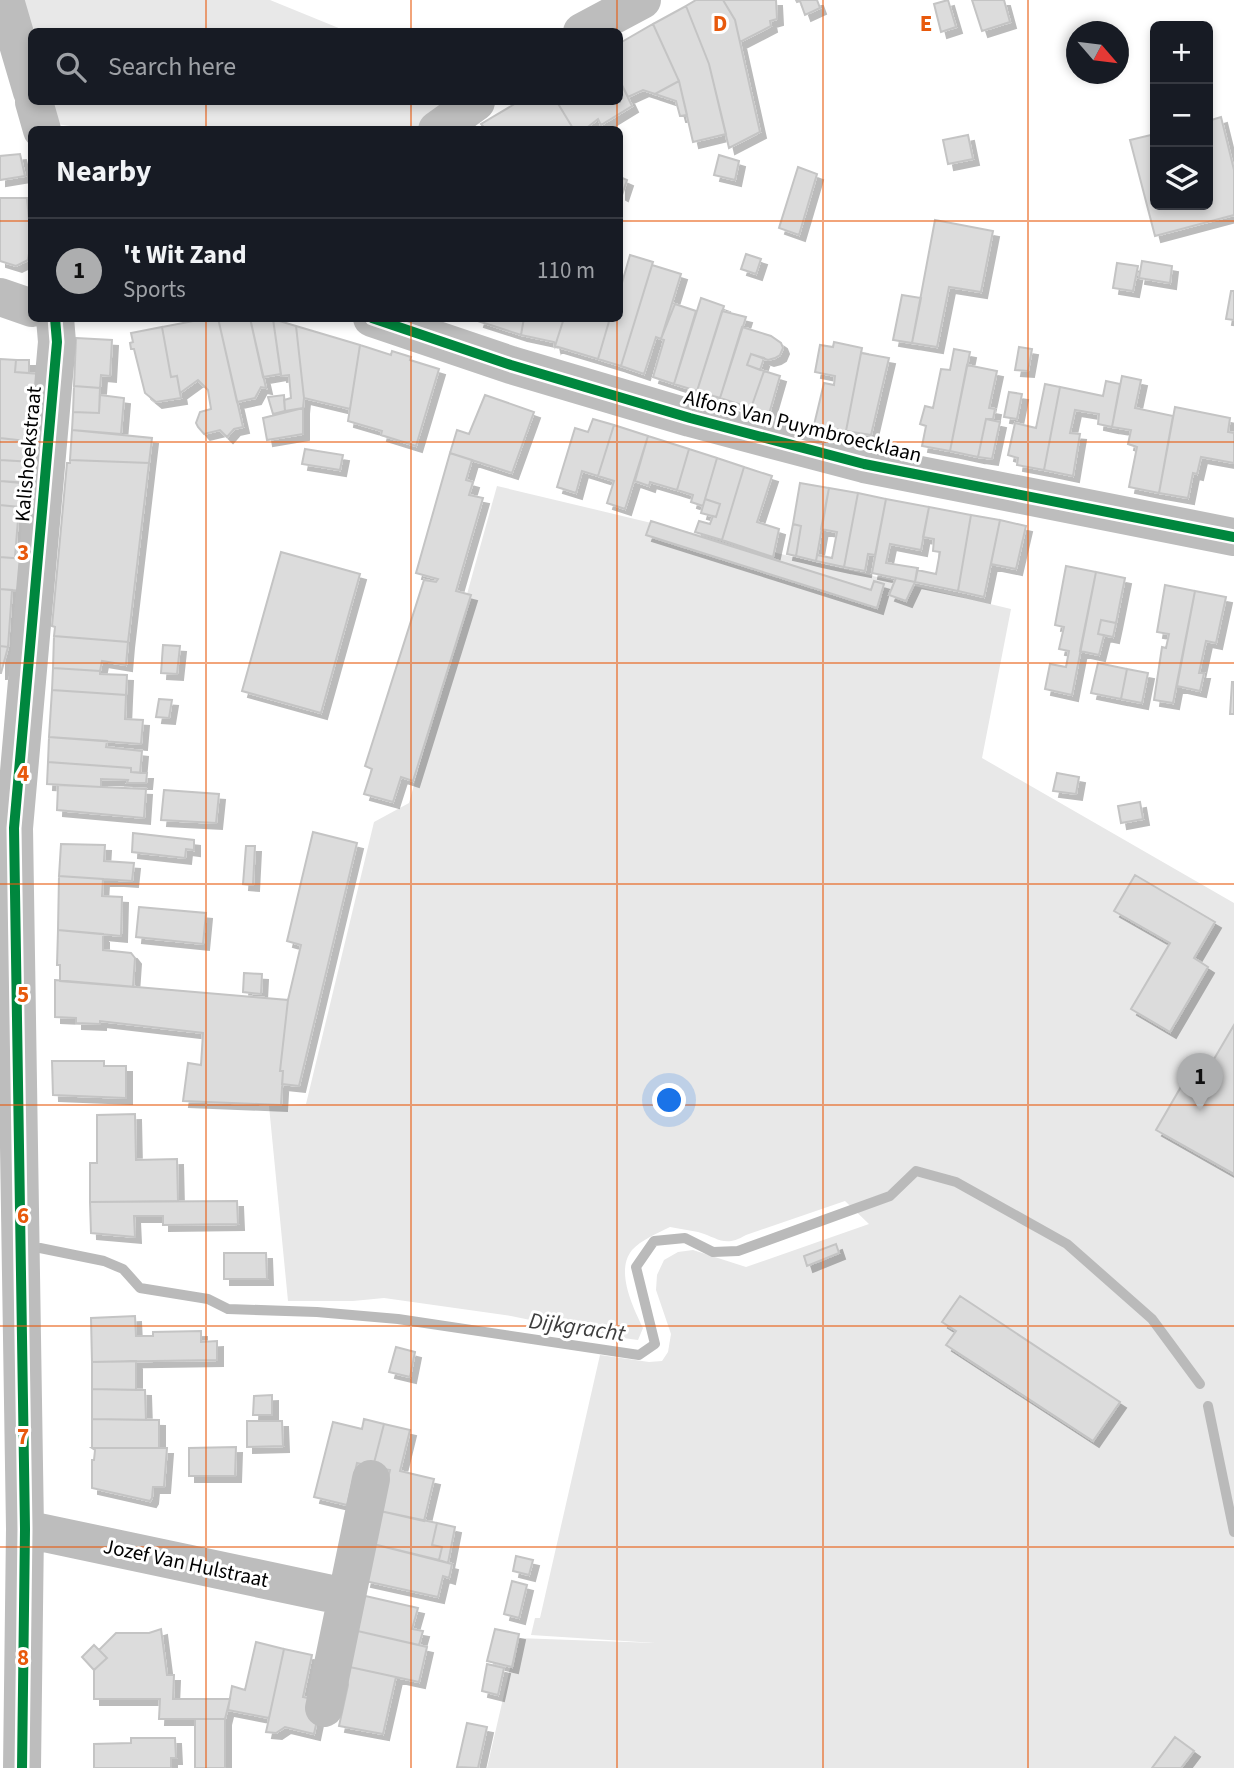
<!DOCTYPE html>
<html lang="en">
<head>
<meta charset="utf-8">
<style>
  body { margin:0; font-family:"Source Sans 3",sans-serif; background:#242831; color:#f1f3f6 }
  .controls { position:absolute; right:21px; top:21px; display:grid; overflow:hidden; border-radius:10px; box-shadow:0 4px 10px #0003 }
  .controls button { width:63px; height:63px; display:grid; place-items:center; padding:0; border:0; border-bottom:2px solid #363941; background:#171b24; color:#f1f3f6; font:35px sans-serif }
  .compass { position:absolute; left:1066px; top:21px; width:63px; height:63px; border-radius:50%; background:#171b24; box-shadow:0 4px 10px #0003; rotate:118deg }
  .you { position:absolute; left:670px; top:1101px; width:24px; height:24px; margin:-18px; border:5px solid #fff; border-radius:50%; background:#1a73e8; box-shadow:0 0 0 10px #1a73e833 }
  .badge { display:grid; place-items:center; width:46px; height:46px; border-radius:50%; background:#adaeaf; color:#111; font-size:23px; font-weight:700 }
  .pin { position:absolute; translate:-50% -58px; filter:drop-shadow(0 2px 4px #0008) }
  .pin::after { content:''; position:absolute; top:37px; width:24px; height:21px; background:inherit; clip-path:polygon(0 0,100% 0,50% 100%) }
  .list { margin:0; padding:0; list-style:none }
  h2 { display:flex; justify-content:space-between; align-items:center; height:91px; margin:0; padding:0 28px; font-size:30px }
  h2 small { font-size:23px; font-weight:400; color:#9ea1a6 }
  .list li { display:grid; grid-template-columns:46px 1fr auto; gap:21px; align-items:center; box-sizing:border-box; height:105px; padding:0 28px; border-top:2px solid #363941 }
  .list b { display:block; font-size:26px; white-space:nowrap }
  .list p { margin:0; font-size:23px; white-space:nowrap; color:#9ea1a6 }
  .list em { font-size:23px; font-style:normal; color:#9ea1a6 }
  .icon { flex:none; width:38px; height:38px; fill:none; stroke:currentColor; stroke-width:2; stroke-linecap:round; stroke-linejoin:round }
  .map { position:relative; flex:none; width:1234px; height:1768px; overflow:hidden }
  .search { position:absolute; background:#171b24; box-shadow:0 4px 10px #0003; left:28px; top:28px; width:595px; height:77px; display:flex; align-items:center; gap:18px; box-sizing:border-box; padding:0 24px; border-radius:10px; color:#9ea1a6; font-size:26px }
  .panel { position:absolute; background:#171b24; box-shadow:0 4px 10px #0003; left:28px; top:126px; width:595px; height:196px; border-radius:10px }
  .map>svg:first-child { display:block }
  .green { fill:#e8e8e8 }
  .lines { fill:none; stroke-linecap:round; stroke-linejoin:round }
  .stream { stroke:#bababa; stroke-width:10 }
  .building { fill:#dcdcdc; stroke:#c4c4c4; stroke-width:2; filter:url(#shadow) }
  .minor { stroke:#bdbdbd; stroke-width:38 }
  .cycleway-casing { stroke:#fff; stroke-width:15 }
  .cycleway { stroke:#00873e; stroke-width:10 }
  .grid { fill:none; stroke:#e8590c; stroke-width:2; stroke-opacity:0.55 }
  .labels { text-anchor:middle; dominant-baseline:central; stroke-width:6; stroke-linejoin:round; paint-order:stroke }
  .street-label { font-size:21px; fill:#000; stroke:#fff }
  .water-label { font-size:23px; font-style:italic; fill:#3e3e3e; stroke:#fff }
  .grid-label { font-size:23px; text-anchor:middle; font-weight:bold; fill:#e8590c; stroke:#fff; stroke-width:6; stroke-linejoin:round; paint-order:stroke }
</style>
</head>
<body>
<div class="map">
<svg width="1234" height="1768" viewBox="0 0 1234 1768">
  <defs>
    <filter id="shadow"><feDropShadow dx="6" dy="6" stdDeviation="0" flood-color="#0004"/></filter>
  </defs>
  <rect width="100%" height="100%" fill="#fff"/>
  <path class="green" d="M 20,0 L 270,0 L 346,31 L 32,32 Z
    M 49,102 L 468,102 L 428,130 L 92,129 L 56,124 Z
    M 497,486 L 1011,609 L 982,758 L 1234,903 L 1234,1768 L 487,1768 L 517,1638 L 655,1643 L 531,1635 L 535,1618 L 540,1618 L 600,1355 L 649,1362 L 662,1361 L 668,1352 L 671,1334 L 656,1290 L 657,1275 L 664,1260 L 678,1252 L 693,1250 L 746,1267 L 869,1224 L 845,1201 L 746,1235 C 724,1248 719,1238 698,1232 C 689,1230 679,1229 670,1227 C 658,1233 641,1240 632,1250 C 615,1271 633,1307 643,1328 L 638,1340 L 608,1336 L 511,1316 L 384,1298 L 353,1301 L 288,1301 L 269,1106 L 306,1104 L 374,822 L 409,803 Z"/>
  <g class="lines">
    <path class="stream" d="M 40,1248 L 104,1261 L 123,1269 L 140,1288 L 208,1299 L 228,1309 L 317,1312 L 398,1319 L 639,1355 L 655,1344 L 636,1267 L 654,1241 L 685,1238 L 713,1252 L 738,1251 L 890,1196 L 916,1171 L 956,1182 L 1067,1244 L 1152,1319 L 1200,1384
      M 1208,1406 L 1234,1532"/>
  </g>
  <path class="building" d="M 696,0 L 723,0 L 735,20 L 760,132 L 729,148 L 709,64 L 686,6 Z
    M 723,0 L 776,0 L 777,19 L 770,21 L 771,26 L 740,42 L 735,20 Z
    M 796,0 L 817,0 L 820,8 L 805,15 L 800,1 L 797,2 Z
    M 948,0 L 956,27 L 941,32 L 934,4 Z
    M 972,0 L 1004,0 L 1010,22 L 982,31 Z
    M 686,6 L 709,64 L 726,134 L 693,142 L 679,81 L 653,24 Z
    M 653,24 L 679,81 L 655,94 L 643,90 L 628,97 L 620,81 L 620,43 Z
    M 620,81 L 632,106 L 601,125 L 598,119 L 584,130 L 574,130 L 557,102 L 620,102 Z
    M 679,81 L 687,115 L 680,116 L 676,101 L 655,94 Z
    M 518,102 L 557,102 L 574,130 L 486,130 L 481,124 Z
    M 1221,117 L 1234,170 L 1234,215 L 1155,236 L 1130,140 L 1155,134 L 1155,205 L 1208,205 L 1208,121 Z
    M 968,135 L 973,159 L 948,164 L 943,140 Z
    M 20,154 L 25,176 L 0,180 L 0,156 Z
    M 719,155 L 739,161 L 735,180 L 714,175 Z
    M 798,167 L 817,174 L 799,235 L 779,228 Z
    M 620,177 L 627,180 L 622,195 L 620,194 Z
    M 0,198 L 27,198 L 31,241 L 28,260 L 16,266 L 0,261 Z
    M 935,220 L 993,231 L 981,292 L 949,287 L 937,347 L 912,343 Z
    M 746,254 L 761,259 L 756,274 L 741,269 Z
    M 630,255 L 653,262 L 621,366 L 598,359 L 610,318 L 620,318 L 620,290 Z
    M 1142,261 L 1172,266 L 1170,283 L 1139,278 Z
    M 1117,263 L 1138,266 L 1133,291 L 1113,288 Z
    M 652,265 L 681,274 L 661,339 L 656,337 L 644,374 L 621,366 Z
    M 1231,291 L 1234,291 L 1234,320 L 1226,319 Z
    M 902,295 L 921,298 L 912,343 L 893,340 Z
    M 701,298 L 724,306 L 697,391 L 674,384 Z
    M 675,304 L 696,311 L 674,384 L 653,377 L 664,340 L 661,339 Z
    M 722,311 L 746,317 L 720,398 L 697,391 Z
    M 209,318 L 218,318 L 243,427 L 234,429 L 227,437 L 220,430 L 204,434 L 198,427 L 196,423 L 200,412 L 211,409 L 208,390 L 198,380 L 180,393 L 177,376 L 171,377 L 162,327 Z
    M 218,318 L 250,318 L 266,388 L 261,387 L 255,398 L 237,402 Z
    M 250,318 L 273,319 L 281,374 L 263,377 Z
    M 479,318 L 524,318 L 521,335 L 478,321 Z
    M 524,318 L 564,318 L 555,346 L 554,342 L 521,335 Z
    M 564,318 L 610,318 L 598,359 L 555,346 Z
    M 273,319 L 296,326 L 304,398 L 303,408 L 285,411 L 284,400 L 291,398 L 289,375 L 281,376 Z
    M 296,326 L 360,345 L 350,409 L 304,398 Z
    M 162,327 L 171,377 L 177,376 L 181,398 L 156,402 L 145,393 L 134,349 L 131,349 L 130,343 L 133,342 L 131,333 Z
    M 742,327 L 771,336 L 781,343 L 783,348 L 780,355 L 775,358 L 768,360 L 751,354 L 747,365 L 764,371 L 751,408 L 720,398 Z
    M 76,338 L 112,340 L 110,376 L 101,375 L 100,388 L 74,386 Z
    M 834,342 L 862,348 L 846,431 L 814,425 L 824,383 L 834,385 L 835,376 L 815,372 L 820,345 L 833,347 Z
    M 360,345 L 391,355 L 392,351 L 411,357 L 410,360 L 439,369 L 416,446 L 381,435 L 382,431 L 348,421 Z
    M 1019,347 L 1032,349 L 1028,371 L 1015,370 Z
    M 954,349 L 970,352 L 950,451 L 922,446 L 926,426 L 920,424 L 925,406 L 933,408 L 941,369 L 950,370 Z
    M 861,353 L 889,358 L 871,435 L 846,431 Z
    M 751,354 L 764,358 L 760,370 L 747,365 Z
    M 0,359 L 16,360 L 15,372 L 40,374 L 34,442 L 0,438 Z
    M 16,360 L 29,360 L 29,373 L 15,372 Z
    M 967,365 L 997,371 L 989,408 L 995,409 L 993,419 L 986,419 L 978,457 L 950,451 Z
    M 764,371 L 780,376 L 769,414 L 751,408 Z
    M 1122,376 L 1141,380 L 1135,408 L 1173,416 L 1159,493 L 1129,487 L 1137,447 L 1128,444 L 1131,430 L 1112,427 Z
    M 1106,381 L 1120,384 L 1112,427 L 1098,424 L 1099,414 L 1075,410 L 1070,433 L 1080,434 L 1073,476 L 1044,470 L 1060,387 L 1103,396 Z
    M 1045,384 L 1060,387 L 1044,470 L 1017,465 L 1018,458 L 1008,455 L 1015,423 L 1036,428 Z
    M 74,386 L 100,388 L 99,413 L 73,412 Z
    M 1009,392 L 1022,394 L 1017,419 L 1004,417 Z
    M 100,395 L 124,398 L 121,434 L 72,430 L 73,412 L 99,413 Z
    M 284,395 L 285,411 L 273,414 L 268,397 Z
    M 485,395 L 534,412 L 512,473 L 450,453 L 457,430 L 469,434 Z
    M 1175,407 L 1230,418 L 1228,432 L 1234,433 L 1234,463 L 1201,457 L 1197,474 L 1193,473 L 1188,498 L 1159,493 Z
    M 303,408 L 303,434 L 267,440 L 263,418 Z
    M 593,419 L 614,425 L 598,476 L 582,471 L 576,493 L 557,487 L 575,428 L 588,432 Z
    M 986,419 L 1000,422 L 992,459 L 978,457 Z
    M 614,425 L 648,436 L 625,509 L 607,503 L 614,481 L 598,476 Z
    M 72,430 L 152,438 L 149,463 L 70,460 Z
    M 648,436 L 689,449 L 677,490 L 650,482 L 649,486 L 635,481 Z
    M 0,438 L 34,442 L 33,462 L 0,460 Z
    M 305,449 L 343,455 L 340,470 L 302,464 Z
    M 689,449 L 717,458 L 703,506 L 691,502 L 693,495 L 677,490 Z
    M 450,453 L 472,460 L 466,480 L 473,482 L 469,495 L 483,498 L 456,591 L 471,595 L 413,781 L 401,777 L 393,802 L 364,794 L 372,769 L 365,766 L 424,580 L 436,582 L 438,579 L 416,573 Z
    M 717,458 L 744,467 L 722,540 L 695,532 L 699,521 L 710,524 L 713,516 L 716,517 L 720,504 L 705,499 Z
    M 0,460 L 33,462 L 31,483 L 0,481 Z
    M 70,460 L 149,463 L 128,642 L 54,636 L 55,627 L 52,626 L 67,463 L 70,463 Z
    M 744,467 L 772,476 L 757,522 L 779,529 L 773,557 L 722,540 Z
    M 0,481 L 21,483 L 19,507 L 0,505 Z
    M 800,483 L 829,488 L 816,561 L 796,556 L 801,526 L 793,524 Z
    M 829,488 L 858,493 L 844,567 L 816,561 L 817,555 L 832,558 L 837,532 L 821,529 Z
    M 858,493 L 886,499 L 875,555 L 868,554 L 865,571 L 844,567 Z
    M 705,499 L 720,504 L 716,517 L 701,513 Z
    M 886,499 L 929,507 L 921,550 L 890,544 L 886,563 L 918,568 L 915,582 L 872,573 Z
    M 0,505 L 19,507 L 15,557 L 25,557 L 25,559 L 0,557 Z
    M 929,507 L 971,515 L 958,591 L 915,582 L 917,570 L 936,574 L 940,552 L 933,551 L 934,539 L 923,537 Z
    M 971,515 L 1000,520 L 984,597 L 958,591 Z
    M 1000,520 L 1026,526 L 1016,569 L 991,564 Z
    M 651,521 L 871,590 L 874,581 L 884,584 L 877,608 L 646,535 Z
    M 793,524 L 801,526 L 796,556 L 787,554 Z
    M 281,552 L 360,574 L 321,713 L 242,691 Z
    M 0,557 L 25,559 L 22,591 L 0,589 Z
    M 1066,566 L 1096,572 L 1072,695 L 1045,689 L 1050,664 L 1066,667 L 1069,651 L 1059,649 L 1064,627 L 1055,625 Z
    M 1096,572 L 1125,578 L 1116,623 L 1101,620 L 1098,634 L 1104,635 L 1099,655 L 1080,651 Z
    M 896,578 L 915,582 L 906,601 L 889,595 Z
    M 1165,585 L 1195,591 L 1173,703 L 1154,700 L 1162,647 L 1166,648 L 1169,634 L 1157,632 Z
    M 0,589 L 12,590 L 8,647 L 0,646 Z
    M 1195,591 L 1226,597 L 1216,643 L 1206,641 L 1199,673 L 1204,673 L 1200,691 L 1177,686 Z
    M 1101,620 L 1116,623 L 1113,637 L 1098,634 Z
    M 54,636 L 128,642 L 126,665 L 102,661 L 100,671 L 53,668 Z
    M 163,645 L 180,646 L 177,674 L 161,673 Z
    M 0,646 L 8,647 L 1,673 L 0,673 Z
    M 1098,663 L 1127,669 L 1121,699 L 1091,693 Z
    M 53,668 L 100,671 L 100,674 L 127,675 L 126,695 L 52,690 Z
    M 1127,669 L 1148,673 L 1142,703 L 1121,699 Z
    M 1232,682 L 1234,682 L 1234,714 L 1230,714 Z
    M 52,690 L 126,695 L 125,719 L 143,720 L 141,744 L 49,737 Z
    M 159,699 L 172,700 L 169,718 L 156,717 Z
    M 49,737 L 107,741 L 106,747 L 142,751 L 140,773 L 131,772 L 131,768 L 48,762 Z
    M 48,762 L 131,768 L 131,772 L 147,773 L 146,783 L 127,783 L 128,780 L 101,779 L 101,787 L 47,784 Z
    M 1057,773 L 1079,777 L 1076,794 L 1053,791 Z
    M 58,785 L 146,789 L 144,818 L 57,810 Z
    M 164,790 L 219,794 L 216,823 L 161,820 Z
    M 1140,802 L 1143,819 L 1121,823 L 1118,806 Z
    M 313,832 L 357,843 L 299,1086 L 282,1084 L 283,1071 L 280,1071 L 288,1000 L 301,945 L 287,941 Z
    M 133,833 L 194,840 L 194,850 L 186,849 L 185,858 L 132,852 Z
    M 61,844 L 105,845 L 104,861 L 134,863 L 132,881 L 59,876 Z
    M 246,846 L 255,846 L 253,885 L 243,884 Z
    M 1135,875 L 1215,922 L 1194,958 L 1208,967 L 1170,1032 L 1131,1009 L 1170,943 L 1114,911 Z
    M 59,876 L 103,879 L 102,896 L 122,897 L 121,936 L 58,930 Z
    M 139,907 L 206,913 L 203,944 L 136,937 Z
    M 58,930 L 103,934 L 103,950 L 131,953 L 135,958 L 133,987 L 60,981 L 60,965 L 57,965 Z
    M 244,973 L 262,974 L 261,994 L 243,992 Z
    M 55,980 L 288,1000 L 280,1071 L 283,1071 L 281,1105 L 183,1101 L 188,1063 L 201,1065 L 203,1033 L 100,1021 L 100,1024 L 76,1023 L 76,1018 L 55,1017 Z
    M 1234,1025 L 1234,1174 L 1156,1130 L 1182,1085 L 1194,1093 Z
    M 52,1061 L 104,1061 L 104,1066 L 126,1066 L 126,1098 L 53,1095 Z
    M 135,1114 L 136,1160 L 177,1159 L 178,1201 L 90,1202 L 90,1163 L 97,1163 L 97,1115 Z
    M 237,1201 L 238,1224 L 163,1225 L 163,1216 L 134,1216 L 135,1237 L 91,1233 L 90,1202 Z
    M 836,1244 L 839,1253 L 807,1266 L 804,1256 Z
    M 224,1253 L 266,1253 L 267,1279 L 224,1279 Z
    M 960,1296 L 1120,1402 L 1093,1441 L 946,1345 L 956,1331 L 942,1322 Z
    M 135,1316 L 136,1336 L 153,1336 L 153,1332 L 201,1331 L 201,1342 L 217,1341 L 217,1360 L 92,1362 L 91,1318 Z
    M 396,1347 L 415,1352 L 410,1377 L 389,1372 Z
    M 136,1361 L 136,1390 L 92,1389 L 92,1362 Z
    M 92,1389 L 145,1390 L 146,1420 L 92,1419 Z
    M 272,1395 L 272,1415 L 253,1415 L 254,1396 Z
    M 92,1419 L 159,1420 L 159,1448 L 92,1448 Z
    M 364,1419 L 384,1424 L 373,1467 L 357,1463 L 347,1505 L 314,1497 L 333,1422 L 362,1429 Z
    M 247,1421 L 282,1421 L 283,1446 L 247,1447 Z
    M 384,1424 L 410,1430 L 400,1471 L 434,1479 L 424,1521 L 380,1511 L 390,1470 L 373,1467 Z
    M 236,1447 L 235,1476 L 189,1476 L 189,1448 Z
    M 92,1448 L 167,1448 L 164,1487 L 153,1487 L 152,1498 L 150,1501 L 92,1488 L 92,1460 L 94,1460 L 95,1450 Z
    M 380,1511 L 437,1523 L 432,1545 L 442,1547 L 439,1560 L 373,1544 Z
    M 437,1523 L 455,1527 L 448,1563 L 439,1560 L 442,1547 L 432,1545 Z
    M 373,1544 L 452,1564 L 449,1578 L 443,1576 L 438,1597 L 365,1581 Z
    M 516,1556 L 533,1560 L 529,1575 L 513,1571 Z
    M 512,1581 L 527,1585 L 519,1618 L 504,1614 Z
    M 361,1595 L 418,1608 L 412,1629 L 423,1631 L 419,1645 L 353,1630 Z
    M 161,1629 L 167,1675 L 174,1675 L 173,1699 L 230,1699 L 225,1719 L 159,1719 L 160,1699 L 94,1699 L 94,1670 L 107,1658 L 99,1650 L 116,1633 L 149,1633 Z
    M 495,1629 L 519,1634 L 512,1667 L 487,1661 Z
    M 353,1630 L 427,1647 L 419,1682 L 345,1666 Z
    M 256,1642 L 284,1649 L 269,1718 L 228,1710 L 232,1686 L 245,1690 Z
    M 94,1645 L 107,1658 L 94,1670 L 82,1657 Z
    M 284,1649 L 312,1655 L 303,1697 L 321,1701 L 314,1734 L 285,1727 L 276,1733 L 266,1732 Z
    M 487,1664 L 504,1668 L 498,1695 L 482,1691 Z
    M 345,1666 L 396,1677 L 383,1734 L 339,1726 L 348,1685 Z
    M 195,1719 L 225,1719 L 225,1768 L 195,1768 Z
    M 467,1723 L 487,1727 L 478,1768 L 457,1767 Z
    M 1175,1737 L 1194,1751 L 1181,1768 L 1152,1768 Z
    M 131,1738 L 175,1738 L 176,1758 L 171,1758 L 171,1768 L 94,1768 L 94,1744 L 131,1743 Z"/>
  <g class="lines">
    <path class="minor" d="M 5,0 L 32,92
      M 582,32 L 642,0
      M 34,102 L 42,130
      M 437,130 L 476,102
      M 0,297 L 32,308
      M 372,318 L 511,365 L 690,418 L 864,464 L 1234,537
      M 25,1529 L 346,1597
      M 324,1708 L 371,1479
      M 22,1768 L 25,1529 L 14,828 L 57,342 L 55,318"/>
    <defs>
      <path id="cycleway" d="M 372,318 L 511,365 L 690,418 L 864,464 L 1234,537
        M 22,1768 L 25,1529 L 14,828 L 57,342 L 55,318"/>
    </defs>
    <use href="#cycleway" class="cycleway-casing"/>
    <use href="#cycleway" class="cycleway"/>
  </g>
  <path class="grid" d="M 206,0 L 206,32M 411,0 L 411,32M 617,0 L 617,32M 823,0 L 823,1768M 1028,0 L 1028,1768M 206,102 L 206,130M 411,102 L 411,130M 617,102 L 617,130M 0,221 L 32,221M 620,221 L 1234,221M 206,318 L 206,1768M 411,318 L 411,1768M 617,318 L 617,1768M 0,442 L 1234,442M 0,663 L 1234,663M 0,884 L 1234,884M 0,1105 L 1234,1105M 0,1326 L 1234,1326M 0,1547 L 1234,1547"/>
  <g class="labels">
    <g class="street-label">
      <text transform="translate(803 426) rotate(14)">Alfons Van Puymbroecklaan</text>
      <text transform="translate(28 454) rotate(-85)">Kalishoekstraat</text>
      <text transform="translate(186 1563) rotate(12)">Jozef Van Hulstraat</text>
    </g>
    <g class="water-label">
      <text transform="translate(577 1327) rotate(8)">Dijkgracht</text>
    </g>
  </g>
  <g class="grid-label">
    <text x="720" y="31">D</text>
    <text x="926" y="31">E</text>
    <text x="23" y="560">3</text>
    <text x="23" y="781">4</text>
    <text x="23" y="1002">5</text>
    <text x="23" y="1223">6</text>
    <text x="23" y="1444">7</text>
    <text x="23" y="1665">8</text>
  </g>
</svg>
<div class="controls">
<button>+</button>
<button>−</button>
<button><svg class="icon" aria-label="layers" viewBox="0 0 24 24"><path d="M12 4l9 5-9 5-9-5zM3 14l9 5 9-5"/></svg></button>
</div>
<svg class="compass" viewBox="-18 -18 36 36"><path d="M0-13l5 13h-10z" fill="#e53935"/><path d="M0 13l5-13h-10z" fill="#9ea1a6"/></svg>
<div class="you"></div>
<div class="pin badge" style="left:1200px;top:1111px">1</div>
<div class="search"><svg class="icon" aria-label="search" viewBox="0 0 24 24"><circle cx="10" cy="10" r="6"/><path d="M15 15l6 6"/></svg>Search here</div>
<section class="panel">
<h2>Nearby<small></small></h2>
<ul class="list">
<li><span class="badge">1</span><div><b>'t Wit Zand</b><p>Sports</p></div><em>110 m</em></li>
</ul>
</section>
</div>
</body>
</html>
